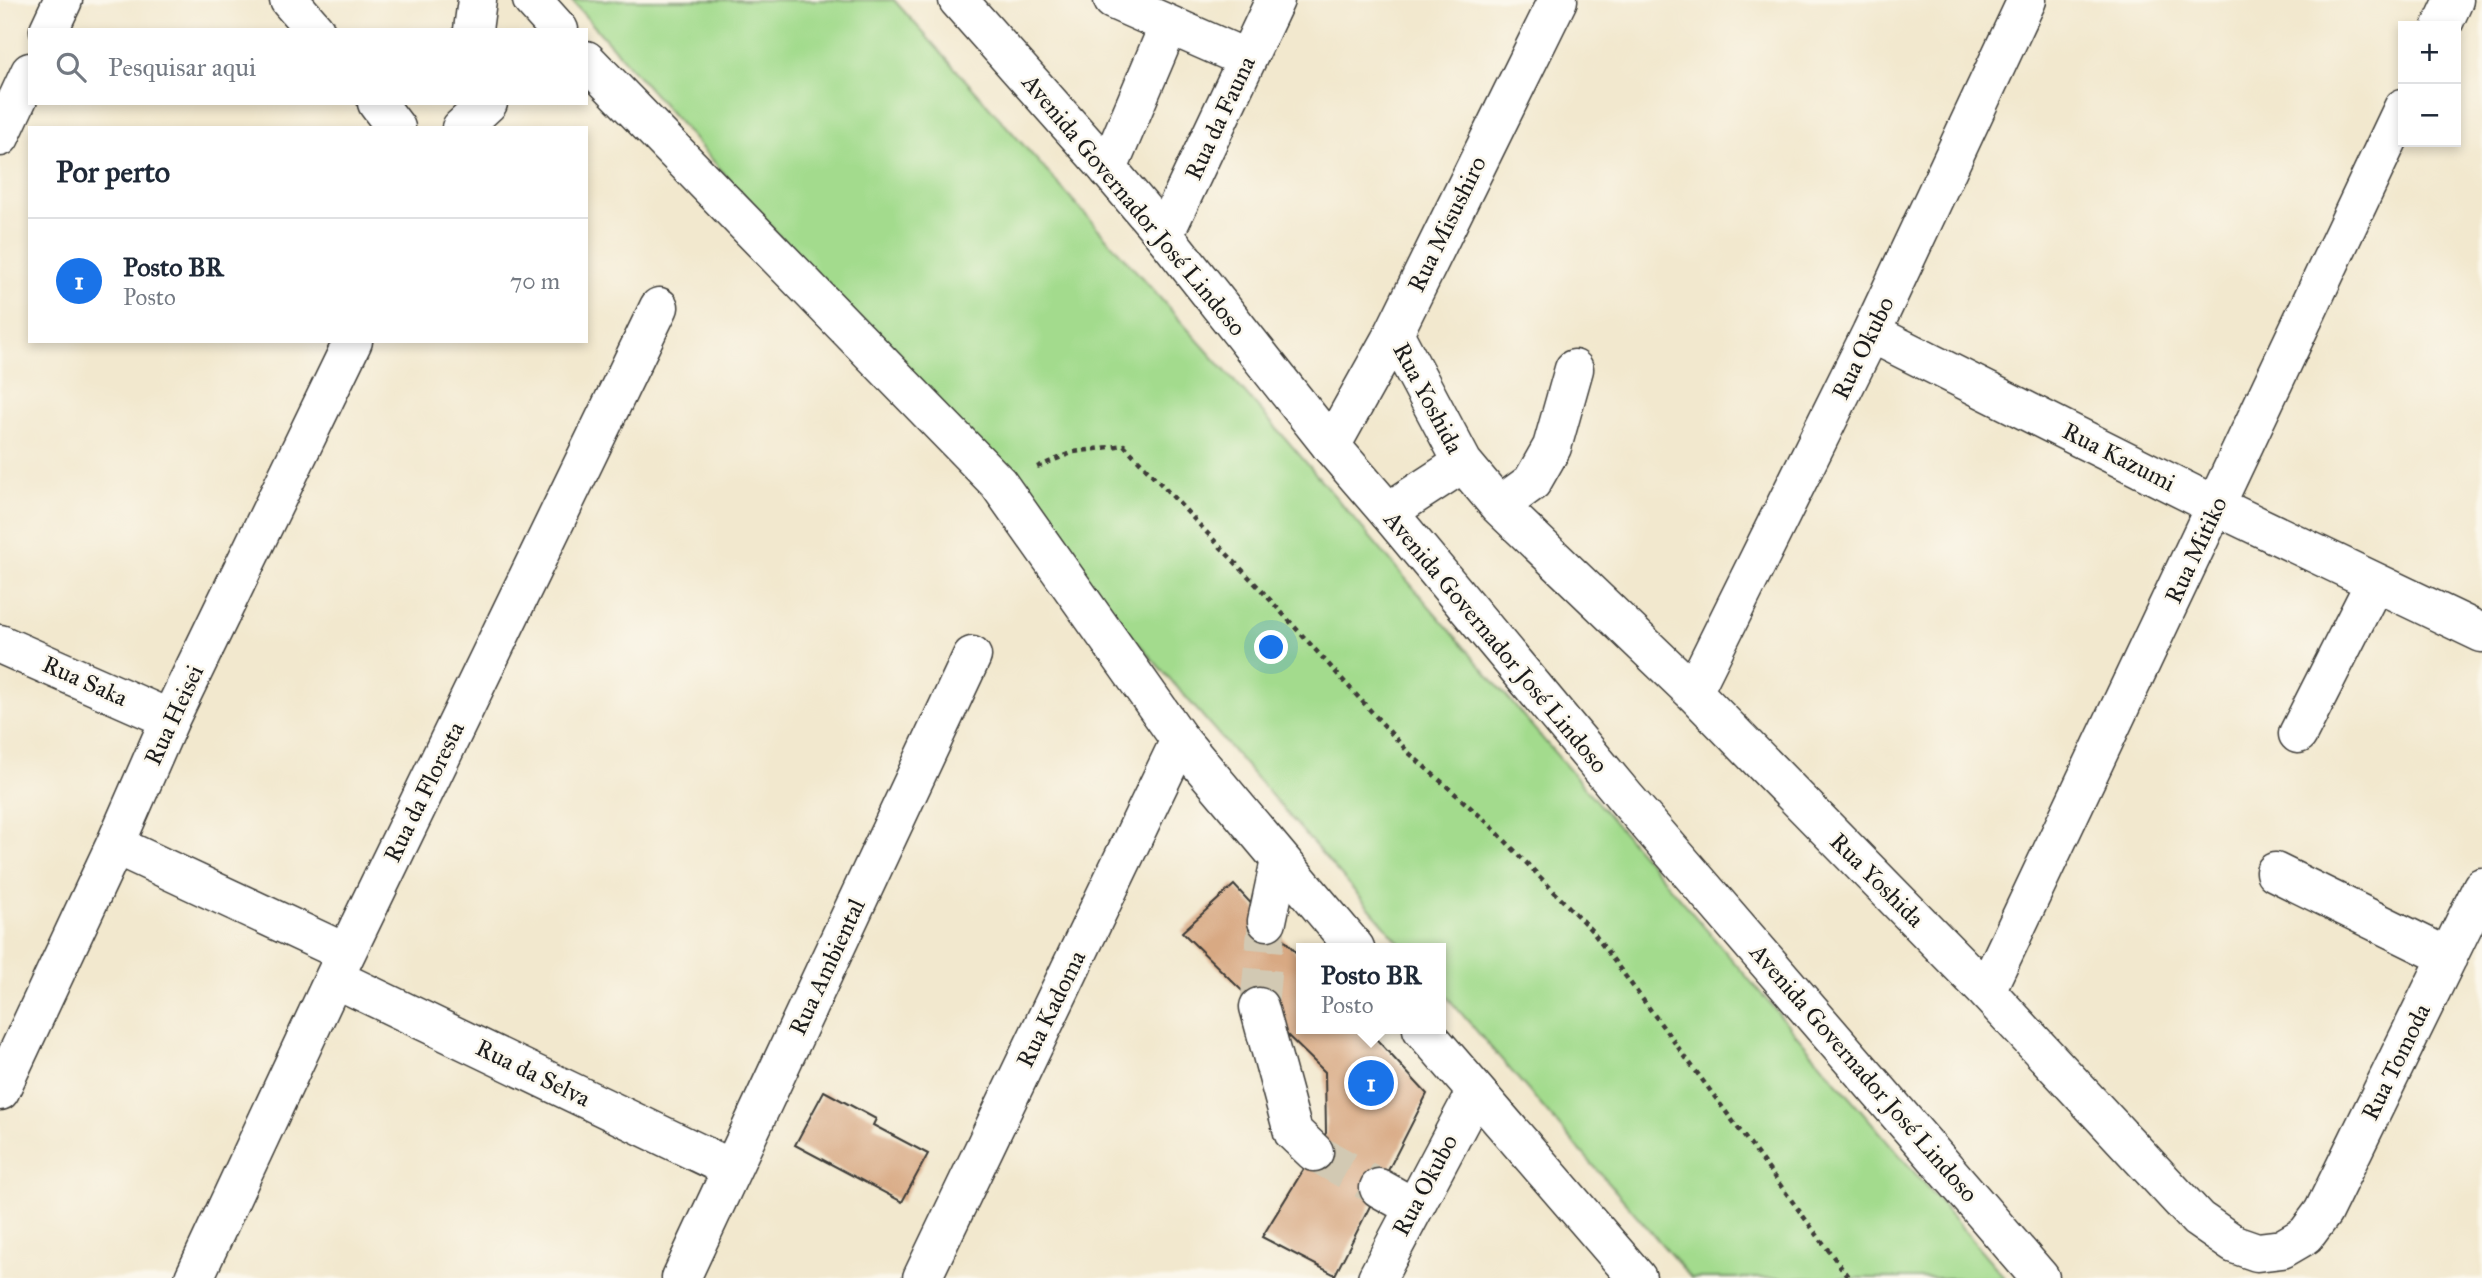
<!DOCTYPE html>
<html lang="pt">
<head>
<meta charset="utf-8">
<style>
  body { margin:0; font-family:"IM FELL Great Primer",serif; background:#f6f6f7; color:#1f2937 }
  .controls { position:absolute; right:21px; top:21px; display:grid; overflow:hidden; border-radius:0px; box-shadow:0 4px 10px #0003 }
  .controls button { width:63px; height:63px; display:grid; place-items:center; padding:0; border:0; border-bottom:2px solid #e0e1e3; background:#fff; color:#1f2937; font:35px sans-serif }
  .you { position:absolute; left:1272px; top:648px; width:24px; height:24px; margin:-18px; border:5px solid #fff; border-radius:50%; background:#1a73e8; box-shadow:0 0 0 10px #1a73e833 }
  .badge { display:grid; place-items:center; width:46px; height:46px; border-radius:50%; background:#1a73e8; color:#fff; font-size:23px; font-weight:700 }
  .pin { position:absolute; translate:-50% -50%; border:4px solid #fff; box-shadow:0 2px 7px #0006 }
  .popup { position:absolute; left:1296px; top:943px; width:150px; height:91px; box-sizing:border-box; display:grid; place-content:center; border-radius:0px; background:#fff; filter:drop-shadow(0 2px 5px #0005); font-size:23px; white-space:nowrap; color:#747a83 }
  .popup b { font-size:26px; color:#1f2937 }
  .popup::after { content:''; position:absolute; left:50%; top:100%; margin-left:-14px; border:14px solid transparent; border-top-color:#fff }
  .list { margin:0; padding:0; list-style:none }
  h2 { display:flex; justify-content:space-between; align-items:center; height:91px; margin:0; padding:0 28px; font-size:30px }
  h2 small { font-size:23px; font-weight:400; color:#747a83 }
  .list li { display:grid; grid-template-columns:46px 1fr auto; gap:21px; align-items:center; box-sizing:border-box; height:126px; padding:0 28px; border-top:2px solid #e0e1e3 }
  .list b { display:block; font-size:26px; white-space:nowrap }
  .list p { margin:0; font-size:23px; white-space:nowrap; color:#747a83 }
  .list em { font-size:23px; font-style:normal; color:#747a83 }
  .icon { flex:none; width:38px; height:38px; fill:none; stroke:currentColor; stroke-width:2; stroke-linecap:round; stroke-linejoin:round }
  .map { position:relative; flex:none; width:2482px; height:1278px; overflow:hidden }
  .search { position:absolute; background:#fff; box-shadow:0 4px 10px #0003; left:28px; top:28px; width:560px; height:77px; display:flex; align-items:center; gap:18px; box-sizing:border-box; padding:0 24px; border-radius:0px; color:#747a83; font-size:26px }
  .panel { position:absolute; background:#fff; box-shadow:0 4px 10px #0003; left:28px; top:126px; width:560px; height:217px; border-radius:0px }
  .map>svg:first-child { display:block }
  .green { fill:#a3db8d; stroke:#607c54; stroke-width:2 }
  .building { fill:#d8a983 }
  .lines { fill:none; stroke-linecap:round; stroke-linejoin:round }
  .minor-tunnel { stroke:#d2c9b3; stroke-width:38; stroke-dasharray:38 19; stroke-linecap:butt }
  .minor-casing { stroke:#3c3b37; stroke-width:41 }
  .major-casing { stroke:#3c3b37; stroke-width:41 }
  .path { stroke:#3c3b37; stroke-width:4.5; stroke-dasharray:5 5; stroke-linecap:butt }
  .minor { stroke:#fff; stroke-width:38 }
  .major { stroke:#fff; stroke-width:38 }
  .labels { text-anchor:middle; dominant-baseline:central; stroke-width:5; stroke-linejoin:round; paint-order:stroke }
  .street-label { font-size:24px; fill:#1c1c1c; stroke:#fbf7ec }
</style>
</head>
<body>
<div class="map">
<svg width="2482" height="1278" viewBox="0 0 2482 1278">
  <rect width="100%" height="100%" fill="#fbf7ec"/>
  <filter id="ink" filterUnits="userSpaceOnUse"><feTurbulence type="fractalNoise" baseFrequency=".0143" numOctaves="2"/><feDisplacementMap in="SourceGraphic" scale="14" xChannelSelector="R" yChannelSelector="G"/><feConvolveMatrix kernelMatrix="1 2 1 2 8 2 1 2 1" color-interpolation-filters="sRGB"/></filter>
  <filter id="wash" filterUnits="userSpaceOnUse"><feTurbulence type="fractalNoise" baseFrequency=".00686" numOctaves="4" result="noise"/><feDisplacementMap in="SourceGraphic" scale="28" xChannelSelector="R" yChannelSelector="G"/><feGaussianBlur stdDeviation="1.57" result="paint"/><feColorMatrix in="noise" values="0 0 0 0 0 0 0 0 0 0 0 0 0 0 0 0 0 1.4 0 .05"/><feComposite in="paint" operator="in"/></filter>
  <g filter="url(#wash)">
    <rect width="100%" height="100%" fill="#f2e8ce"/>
    <path class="green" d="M 571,0 L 894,0 L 1285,438 L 2005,1278 L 1691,1278 L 1441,990 L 1441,948 L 1404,948 L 1199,712 Z"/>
    <g id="blocks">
      <path class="building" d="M 1234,885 L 1301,958 L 1301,1029 L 1367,1029 L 1427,1094 L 1335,1275 L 1262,1237 L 1326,1133 L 1325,1072 L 1182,932 Z
        M 824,1091 L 876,1119 L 873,1125 L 928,1154 L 902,1202 L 795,1145 Z"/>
    </g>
  </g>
  <g filter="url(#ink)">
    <use href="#blocks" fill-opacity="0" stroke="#3c3b37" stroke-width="2"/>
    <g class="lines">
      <path class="minor-tunnel" d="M 1259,1007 L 1267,921
        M 1314,1152 L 1379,1188"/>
      <defs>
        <path id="minor" d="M 289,0 L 315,30
          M 1113,0 L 1247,59
          M 2442,26 L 2454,0
          M 49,30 L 63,0
          M 473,30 L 477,0
          M 377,103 L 396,128
          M 461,128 L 488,103
          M 0,137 L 30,72
          M 1108,169 L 1169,25
          M 1164,235 L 1275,0
          M 1394,333 L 1463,463
          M 1871,333 L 2216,506 L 2482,633
          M 1331,446 L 1394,333 L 1558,0
          M 1499,506 L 1532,482 L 1552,447 L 1574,369
          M 1388,512 L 1463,463 L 1499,506 L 1693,692 L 1986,991 L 2198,1219 L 2234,1244 L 2257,1252 L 2282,1249 L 2306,1235 L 2323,1212 L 2482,887
          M 0,644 L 170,719
          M 1693,692 L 1871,333 L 2027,0
          M 2298,734 L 2375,582
          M 115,845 L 346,953
          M 2275,872 L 2448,957
          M 1267,921 L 1280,860
          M 334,978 L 732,1169
          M 1986,991 L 2403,108
          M 1259,1007 L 1293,1132 L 1314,1152
          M 0,1091 L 115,845 L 170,719 L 353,341
          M 1379,1188 L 1413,1207
          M 194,1278 L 334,978 L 659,307
          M 681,1278 L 972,656
          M 922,1278 L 1180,740
          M 1377,1278 L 1475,1093"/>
        <path id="major" d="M 532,0 L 559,30
          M 958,0 L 1108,169 L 1164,235 L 1331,446 L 1388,512 L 1625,797 L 2040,1278
          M 586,60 L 998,483 L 1180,740 L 1355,948
          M 1422,1029 L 1637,1278"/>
      </defs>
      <use href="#minor" class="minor-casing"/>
      <use href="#major" class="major-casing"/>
      <path class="path" d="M 1037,467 L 1074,452 L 1124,445 L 1263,592 L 1409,753 L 1488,823 L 1592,931 L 1849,1278"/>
      <use href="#minor" class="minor"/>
      <use href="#major" class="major"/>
    </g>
  </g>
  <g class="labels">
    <g class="street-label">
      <text transform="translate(1220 118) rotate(-65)">Rua da Fauna</text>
      <text transform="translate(1134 205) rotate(50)">Avenida Governador José Lindoso</text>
      <text transform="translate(1447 224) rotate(-64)">Rua Misushiro</text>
      <text transform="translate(1863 348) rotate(-64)">Rua Okubo</text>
      <text transform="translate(1428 398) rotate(62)">Rua Yoshida</text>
      <text transform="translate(2119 457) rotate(27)">Rua Kazumi</text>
      <text transform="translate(2196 550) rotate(-65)">Rua Mitiko</text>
      <text transform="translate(1496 642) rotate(50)">Avenida Governador José Lindoso</text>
      <text transform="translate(85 681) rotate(24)">Rua Saka</text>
      <text transform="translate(174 715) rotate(-65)">Rua Heisei</text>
      <text transform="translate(424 792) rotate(-64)">Rua da Floresta</text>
      <text transform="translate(1877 880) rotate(45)">Rua Yoshida</text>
      <text transform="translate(827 967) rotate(-65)">Rua Ambiental</text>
      <text transform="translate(1051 1009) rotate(-64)">Rua Kadoma</text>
      <text transform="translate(2396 1062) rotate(-64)">Rua Tomoda</text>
      <text transform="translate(533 1073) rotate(26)">Rua da Selva</text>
      <text transform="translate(1864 1073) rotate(49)">Avenida Governador José Lindoso</text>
      <text transform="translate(1425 1185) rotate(-62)">Rua Okubo</text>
    </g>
  </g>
</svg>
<div class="controls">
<button>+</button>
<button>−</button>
</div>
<div class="you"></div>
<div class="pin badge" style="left:1371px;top:1083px">1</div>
<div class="popup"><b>Posto BR</b>Posto</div>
<div class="search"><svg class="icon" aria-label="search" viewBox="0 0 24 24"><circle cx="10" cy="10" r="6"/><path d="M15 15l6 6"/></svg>Pesquisar aqui</div>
<section class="panel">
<h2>Por perto<small></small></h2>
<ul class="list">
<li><span class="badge">1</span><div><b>Posto BR</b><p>Posto</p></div><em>70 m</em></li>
</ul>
</section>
</div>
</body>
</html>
